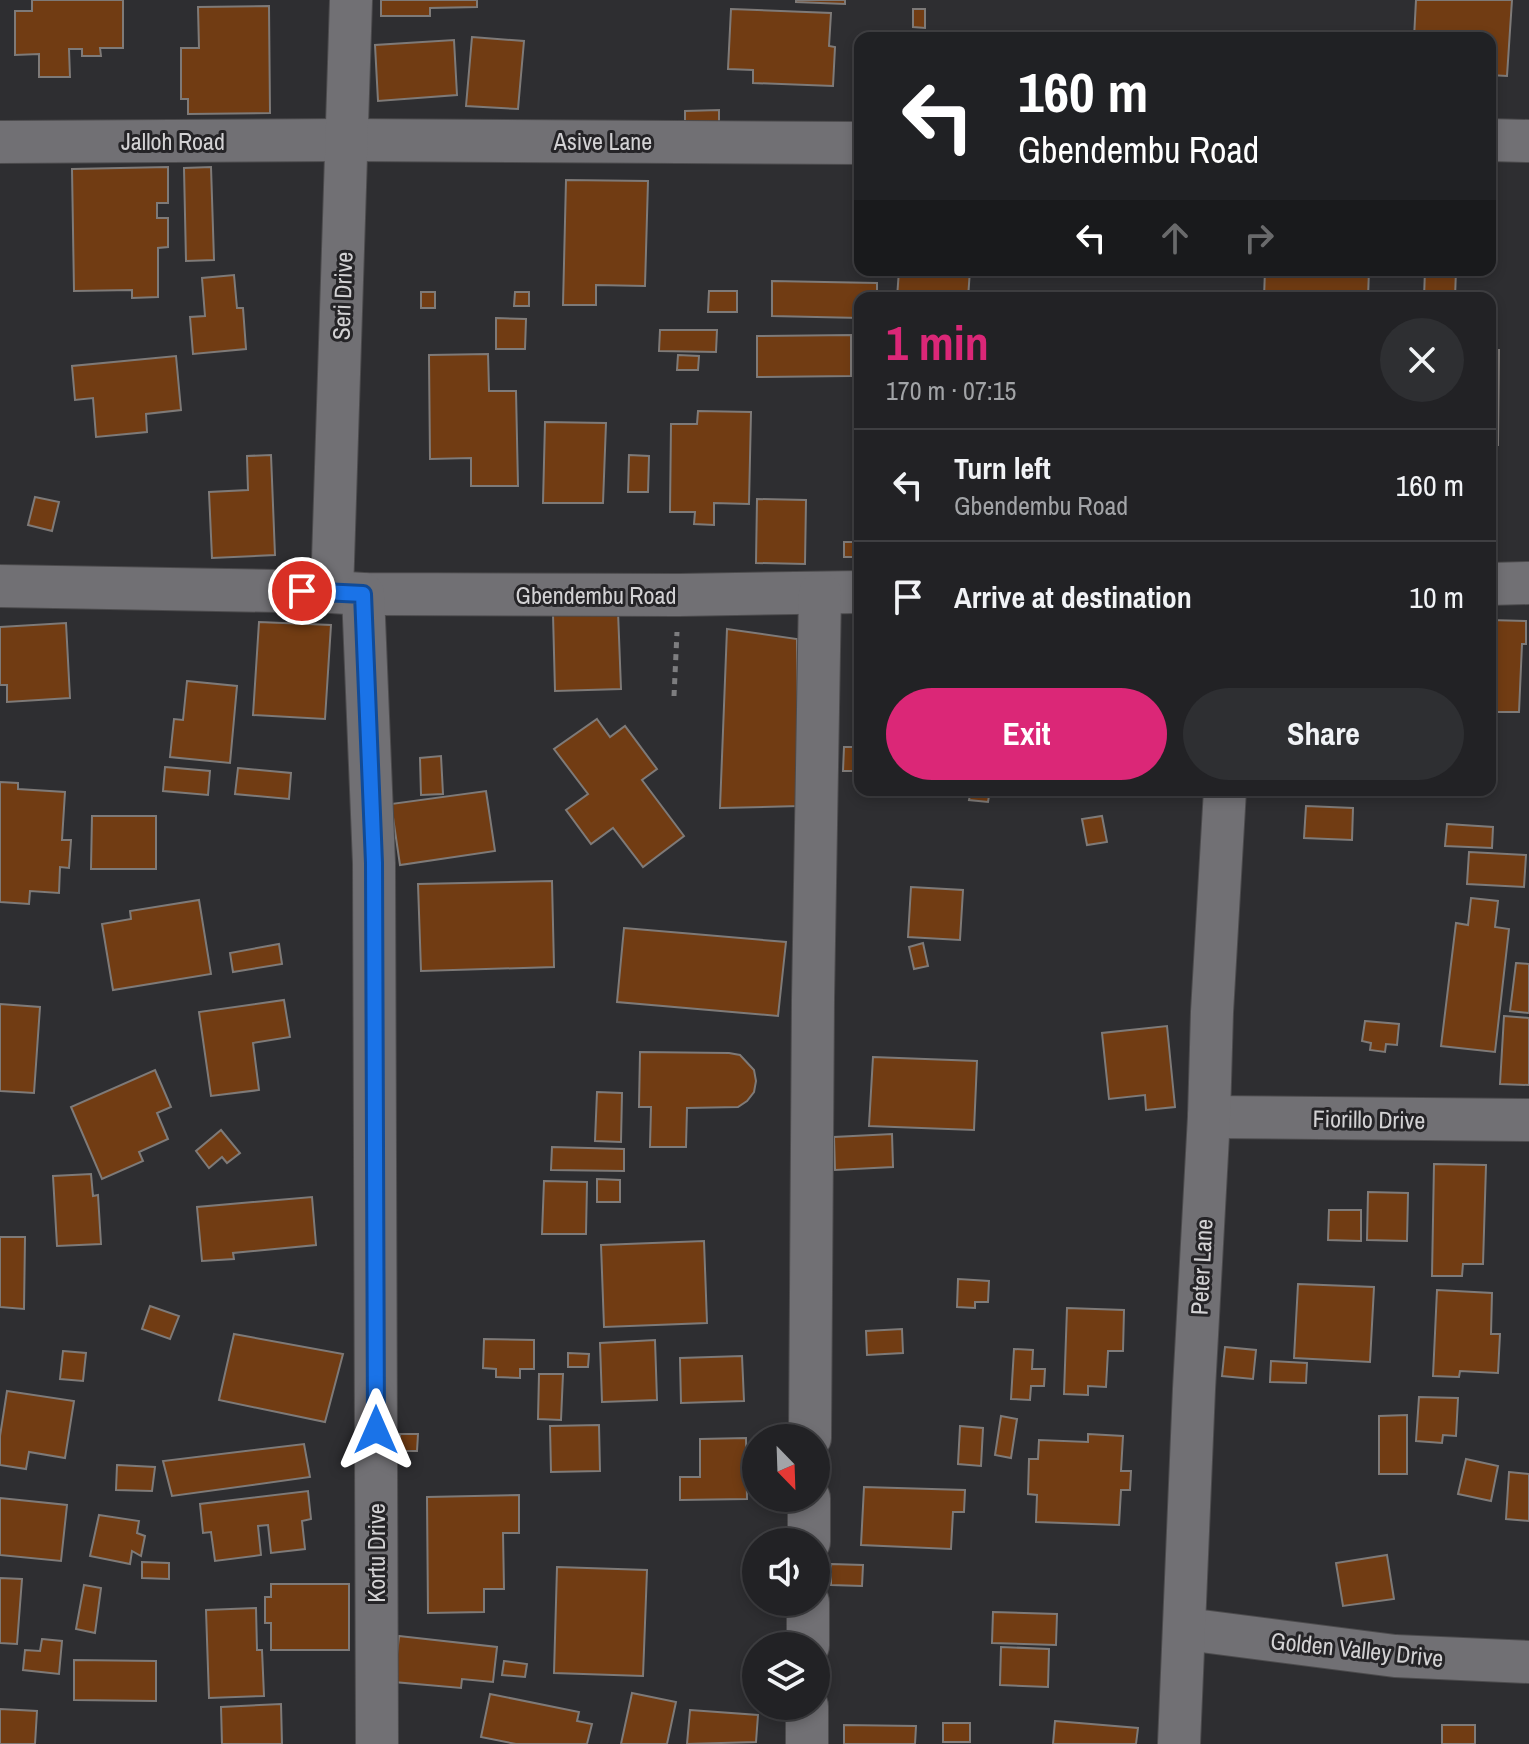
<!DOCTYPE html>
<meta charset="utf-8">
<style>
:root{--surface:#222225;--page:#2e2f32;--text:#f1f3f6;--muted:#a2a4a7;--line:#3f3f42;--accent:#db2777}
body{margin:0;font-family:"Archivo Narrow",sans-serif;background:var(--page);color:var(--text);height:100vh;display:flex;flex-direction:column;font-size:30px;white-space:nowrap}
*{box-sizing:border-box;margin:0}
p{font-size:26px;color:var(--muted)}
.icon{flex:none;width:44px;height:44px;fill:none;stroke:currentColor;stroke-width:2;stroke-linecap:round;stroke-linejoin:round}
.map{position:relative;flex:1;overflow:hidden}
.drawer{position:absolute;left:854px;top:292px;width:642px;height:504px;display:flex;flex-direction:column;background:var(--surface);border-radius:16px;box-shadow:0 4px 12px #0003,0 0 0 2px var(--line)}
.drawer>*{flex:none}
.guide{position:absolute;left:854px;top:32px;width:642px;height:244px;border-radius:16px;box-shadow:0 4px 12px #0003,0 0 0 2px var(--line);background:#202124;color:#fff;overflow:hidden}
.needle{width:52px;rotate:157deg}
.fabs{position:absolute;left:742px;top:1424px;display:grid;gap:16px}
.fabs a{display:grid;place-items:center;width:88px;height:88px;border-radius:50%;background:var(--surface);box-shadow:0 4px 12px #0003,0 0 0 2px var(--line);font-size:40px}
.pin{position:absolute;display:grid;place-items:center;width:68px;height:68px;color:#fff;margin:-34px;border:4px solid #fff;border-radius:50%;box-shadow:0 2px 8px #0007}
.me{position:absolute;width:88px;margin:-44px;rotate:0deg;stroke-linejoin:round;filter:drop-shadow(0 0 6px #0008)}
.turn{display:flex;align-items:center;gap:28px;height:168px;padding:0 32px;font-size:36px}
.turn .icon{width:104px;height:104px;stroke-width:2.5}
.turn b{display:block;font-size:56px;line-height:68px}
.lanes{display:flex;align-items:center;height:76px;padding:0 32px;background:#0003;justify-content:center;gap:40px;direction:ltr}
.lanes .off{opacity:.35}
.round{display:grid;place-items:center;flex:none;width:84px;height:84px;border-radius:42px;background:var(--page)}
.overview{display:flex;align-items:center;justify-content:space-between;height:136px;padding:0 32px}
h1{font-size:48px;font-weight:700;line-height:60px;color:var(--accent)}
.cta{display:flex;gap:16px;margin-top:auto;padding:16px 32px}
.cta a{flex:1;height:92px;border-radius:48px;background:var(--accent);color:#fff;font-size:32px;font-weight:700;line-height:92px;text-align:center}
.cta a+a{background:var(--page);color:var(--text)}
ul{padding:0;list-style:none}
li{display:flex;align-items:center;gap:24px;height:112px;padding:0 32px;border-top:2px solid var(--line)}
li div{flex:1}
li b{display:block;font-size:30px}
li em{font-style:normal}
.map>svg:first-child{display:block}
</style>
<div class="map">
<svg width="1529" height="1744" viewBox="0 0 1529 1744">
<rect width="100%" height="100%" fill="#2e2e31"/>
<g fill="#713c13" stroke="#7e7a78" stroke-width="2">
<path d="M32,0H123V48H100L101,56H82V49H69L70,77H39V54L15,55V11H32Z"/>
<path d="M381,0H477V7L430,8V16H381Z"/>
<path d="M796,0H845V4L796,2Z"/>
<path d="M1416,0H1512L1507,76L1490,75V38H1414Z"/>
<path d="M269,6L270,113L188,114V99H181V48H199L198,7Z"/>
<path d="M731,9L831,13L829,46L835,47L833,86L753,83V70L728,69Z"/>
<path d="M913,9H925V28L913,27Z"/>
<path d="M472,37L524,41L518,109L466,106Z"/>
<path d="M454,40L457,95L378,101L375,45Z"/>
<path d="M719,110V128L685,129V111Z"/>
<path d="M168,167V203H157V218H168V247L158,248V297L132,298V290L74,291L72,169Z"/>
<path d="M211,167L214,260L186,261L184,168Z"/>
<path d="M566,180L648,181L645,286L596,285V305H563Z"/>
<path d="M899,270H970L968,298H897Z"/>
<path d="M1265,270H1369L1368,298H1264Z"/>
<path d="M1425,270H1456L1455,298H1424Z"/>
<path d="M234,275L237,308H243L246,349L193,354L190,317L205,316L202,278Z"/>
<path d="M772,281L877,283V298H860V318L772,316Z"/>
<path d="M709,291H737V312H708Z"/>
<rect x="421" y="292" width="14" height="16"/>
<path d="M515,292H529V306H514Z"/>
<path d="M496,318L526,319L525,349H496Z"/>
<path d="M660,330H717L716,352L659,351Z"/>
<path d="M851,335V376L757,377V336Z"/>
<path d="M1490,350H1499L1498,445H1490Z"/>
<path d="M488,354L489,391H516L518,486H471V458L430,459L429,355Z"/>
<path d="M678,355L699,356L698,370H677Z"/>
<path d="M176,356L181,410L146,414L147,432L96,437L93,398L75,400L72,366Z"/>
<path d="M698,411L751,412L749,504L714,503V525L694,524L695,512H670L671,424H697Z"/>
<path d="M545,422L606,423L603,503H543Z"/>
<path d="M271,455L275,555L212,558L209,492L248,490L247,456Z"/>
<path d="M629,455L649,456L648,492H628Z"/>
<path d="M35,497L59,502L52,531L28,525Z"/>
<path d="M757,499L806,500L805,564L756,563Z"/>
<rect x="844" y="542" width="16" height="15"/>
<path d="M618,611L621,689L555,691L553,614Z"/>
<path d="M1490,620L1526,621V644H1522L1519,712H1490Z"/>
<path d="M259,622L331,625L325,719L253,715Z"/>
<path d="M66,623L70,698L7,702V685H0V627Z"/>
<path d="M857,627H860V717H855Z"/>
<path d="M727,629L797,639L799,806L720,808Z"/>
<path d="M187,681L237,686L230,763L170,757L174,719L183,720Z"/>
<path d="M597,719L610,737L625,726L657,769L642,780L684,836L643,867L613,828L591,844L566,810L588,794L554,749Z"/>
<path d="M844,747H860V771H843Z"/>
<path d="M441,756L443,794L421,795L420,758Z"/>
<path d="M165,767L210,771L208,795L163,791Z"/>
<path d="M238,768L291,773L289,799L235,794Z"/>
<path d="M0,782L18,783V789L65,792L62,840H71L69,868L60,867L59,893L30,891L29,904L0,902Z"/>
<path d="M971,790H990L988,802L969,800Z"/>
<path d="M486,791L495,851L400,865L391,804Z"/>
<path d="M1306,806L1353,808L1352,840L1304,838Z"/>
<path d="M92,816H156V869H91Z"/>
<path d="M1102,816L1107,842L1087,845L1082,819Z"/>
<path d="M1447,824L1493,827L1492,848L1445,846Z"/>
<path d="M1469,852L1526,855L1524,887L1467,884Z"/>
<path d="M552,881L554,967L421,971L418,884Z"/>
<path d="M911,887L963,890L960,940L908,937Z"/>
<path d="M1471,898L1498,901L1495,927L1509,929L1495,1052L1441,1046L1456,923L1468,925Z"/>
<path d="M199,900L211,974L113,990L102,924L131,919L130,911Z"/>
<path d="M624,928L786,942L778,1016L617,1002Z"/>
<path d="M923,943L928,966L914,969L909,947Z"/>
<path d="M279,944L282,964L233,972L230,953Z"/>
<path d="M1516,963L1529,964V1013L1510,1011Z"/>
<path d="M284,1000L290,1037L253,1043L259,1090L211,1096L199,1012Z"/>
<path d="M0,1004L40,1007L34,1093L0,1091Z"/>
<path d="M1504,1016L1529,1018V1085L1500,1084Z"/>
<path d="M1365,1021L1399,1024L1397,1045L1386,1044L1385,1052L1370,1050L1371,1043L1362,1041Z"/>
<path d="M1167,1026L1175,1107L1146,1110L1145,1095L1109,1099L1102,1033Z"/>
<path d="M640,1052L729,1053L740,1055L754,1070L756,1081L754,1092L747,1101L738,1107L687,1108L686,1147H650L651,1107H639Z"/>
<path d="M873,1057L977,1061L974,1130L869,1126Z"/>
<path d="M155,1070L171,1107L157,1113L168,1139L139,1152L143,1161L102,1179L71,1107Z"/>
<path d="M597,1092L622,1093L621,1142L595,1141Z"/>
<path d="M221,1130L240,1153L227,1163L222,1157L209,1168L196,1151Z"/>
<path d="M892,1134L893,1167L835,1170L834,1137Z"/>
<path d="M552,1147L624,1149V1171L551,1170Z"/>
<path d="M1434,1164L1486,1165L1483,1264H1463L1462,1276H1432Z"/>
<path d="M91,1174L93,1196L98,1195L101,1244L57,1246L53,1176Z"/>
<path d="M597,1179L620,1180V1202H597Z"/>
<path d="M544,1181L587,1182L586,1234H542Z"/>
<path d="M1368,1192L1408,1193L1407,1241L1367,1240Z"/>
<path d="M312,1197L316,1245L233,1253L234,1259L202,1261L197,1207Z"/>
<path d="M1329,1210H1361V1241L1328,1240Z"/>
<path d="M0,1237H25L24,1309L0,1307Z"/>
<path d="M704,1241L707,1323L604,1327L601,1245Z"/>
<path d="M958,1279L989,1281L988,1302H975V1308L957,1307Z"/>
<path d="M1298,1284L1374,1287L1370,1362L1294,1358Z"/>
<path d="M1437,1290L1492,1293L1491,1334H1500L1498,1373L1460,1371L1459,1377L1433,1376Z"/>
<path d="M150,1306L179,1316L170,1339L142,1329Z"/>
<path d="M1067,1308L1124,1310L1123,1351H1108L1106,1387L1088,1386V1395L1064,1394Z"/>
<path d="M902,1329L903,1353L867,1355L866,1331Z"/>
<path d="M234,1334L343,1354L325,1422L219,1400Z"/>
<path d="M484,1339L534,1340V1369H520V1378L496,1377V1369L483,1368Z"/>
<path d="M655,1340L657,1400L602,1402L600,1343Z"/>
<path d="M1225,1347L1256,1350L1253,1379L1222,1376Z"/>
<path d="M1014,1349L1033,1350L1032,1369H1045L1044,1386H1031L1030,1400L1011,1399Z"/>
<path d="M63,1351L86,1353L83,1381L60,1379Z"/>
<path d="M568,1353L589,1354L588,1367H568Z"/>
<path d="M742,1356L744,1401L681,1403L680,1358Z"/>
<path d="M1271,1361L1307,1363L1306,1383L1270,1382Z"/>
<path d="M539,1374H563L561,1420L538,1419Z"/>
<path d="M7,1391L74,1401L65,1458L29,1452L26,1469L0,1465V1436Z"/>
<path d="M1419,1397L1458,1398L1456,1436L1443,1435L1442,1443L1416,1441Z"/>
<path d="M1407,1415V1474H1379V1416Z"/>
<path d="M1001,1416L1017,1419L1011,1458L995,1455Z"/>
<path d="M599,1425L600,1471L551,1472L550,1426Z"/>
<path d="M960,1426L983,1428L981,1466L958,1464Z"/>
<path d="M400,1434H418L417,1451H400Z"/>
<path d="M1088,1434L1123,1436L1121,1471H1131L1130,1490H1121L1119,1525L1036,1522L1037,1495L1028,1494L1029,1459H1038L1039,1440L1088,1442Z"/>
<path d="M746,1438L747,1499L680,1500V1477H700V1439Z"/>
<path d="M304,1444L310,1477L172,1496L163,1461Z"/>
<path d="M1466,1459L1498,1466L1491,1501L1458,1494Z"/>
<path d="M117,1465L155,1467L152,1491L116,1490Z"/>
<path d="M1509,1472L1529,1474V1521L1506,1519Z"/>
<path d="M864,1487L965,1490L964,1512H953L951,1549L861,1545Z"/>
<path d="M308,1491L311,1519L302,1521L305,1549L271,1553L268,1525L258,1526L261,1555L215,1561L211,1532L203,1533L200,1504Z"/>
<path d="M519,1495V1533H503L504,1589H484V1612L428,1613L427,1497Z"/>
<path d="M0,1498L67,1505L61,1561L0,1555Z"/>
<path d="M99,1515L139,1521L137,1533L145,1536L141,1556L132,1551L130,1564L90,1556Z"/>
<path d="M1387,1555L1394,1599L1343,1606L1336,1563Z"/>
<path d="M142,1562L169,1563V1579L142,1578Z"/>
<path d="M831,1564L863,1565L862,1586L831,1585Z"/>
<path d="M557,1567L647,1570L643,1676L554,1673Z"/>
<path d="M0,1578L22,1579L17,1644L0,1643Z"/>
<path d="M271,1584H349V1650H271V1623H265V1597H271Z"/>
<path d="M84,1585L101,1588L95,1633L76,1629Z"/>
<path d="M256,1608L257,1650H262L264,1696L209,1698L206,1610Z"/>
<path d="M993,1612L1057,1614L1056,1645L992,1643Z"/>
<path d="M399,1636L497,1647L493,1682L462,1679L461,1688L394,1682Z"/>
<path d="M42,1639L62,1641L59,1674L23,1670L25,1650L40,1651Z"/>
<path d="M1001,1647L1049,1649L1048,1687L1000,1685Z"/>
<path d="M74,1660L156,1661V1701L74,1700Z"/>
<path d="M504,1661L527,1664L525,1677L502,1675Z"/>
<path d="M632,1693L676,1702L667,1744H621Z"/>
<path d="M490,1694L579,1712L577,1721L592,1724L587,1744H516L481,1737Z"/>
<path d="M281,1704L282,1744H222L221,1707Z"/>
<path d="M0,1709L37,1711L35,1744H0Z"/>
<path d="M690,1710L758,1715L756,1742L687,1744Z"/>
<path d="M1055,1721L1138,1728L1136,1744H1053Z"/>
<rect x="943" y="1723" width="27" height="19"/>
<path d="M844,1725L916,1726L915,1744H844Z"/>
<rect x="1442" y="1725" width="33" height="19"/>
</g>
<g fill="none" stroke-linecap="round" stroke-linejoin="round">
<defs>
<g id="street">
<path d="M1490,140L1529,141"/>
<path d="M0,142L347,140L860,143"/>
<path d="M1490,584L1529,583"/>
<path d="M0,586L332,592L363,594L679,595L860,592"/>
<path d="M332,592L351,0"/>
<path d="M363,594L374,863L377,1744"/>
<path d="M1209,1117L1529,1120"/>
<path d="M810,1438L813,1000L820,593"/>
<path d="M809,1542V1498"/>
<path d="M1186,1629L1395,1656L1529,1662"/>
<path d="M808,1646V1602"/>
<path d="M807,1744V1706"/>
<path d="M1179,1744L1194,1389L1209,1117L1212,1012L1225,790"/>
</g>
</defs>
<use href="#street" stroke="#4c4b4d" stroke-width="44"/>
<path stroke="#7d7d7f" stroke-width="5" stroke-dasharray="6 6" stroke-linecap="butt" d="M674,696L677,632"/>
<use href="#street" stroke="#717074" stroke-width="42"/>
</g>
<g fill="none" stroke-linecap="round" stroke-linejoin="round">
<defs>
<path id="route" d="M302,591L363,594L374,863L376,1430"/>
</defs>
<use href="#route" stroke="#114b97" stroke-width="20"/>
<use href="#route" stroke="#1a73e8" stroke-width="14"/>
</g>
<g text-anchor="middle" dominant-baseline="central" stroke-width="6" stroke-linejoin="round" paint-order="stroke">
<g font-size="24" fill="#d3d2d4" stroke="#252427">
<text x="173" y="141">Jalloh Road</text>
<text x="603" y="141">Asive Lane</text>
<text transform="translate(342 296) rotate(-88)">Seri Drive</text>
<text x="596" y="595">Gbendembu Road</text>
<text transform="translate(1369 1119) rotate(1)">Fiorillo Drive</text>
<text transform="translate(1201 1267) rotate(-87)">Peter Lane</text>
<text transform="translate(376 1553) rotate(-90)">Kortu Drive</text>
<text transform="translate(1357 1649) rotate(6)">Golden Valley Drive</text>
</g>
</g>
</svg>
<div class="fabs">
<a><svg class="needle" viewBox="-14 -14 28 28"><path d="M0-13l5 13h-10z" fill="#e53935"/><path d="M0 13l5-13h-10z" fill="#a2a4a7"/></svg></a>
<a><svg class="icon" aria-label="sound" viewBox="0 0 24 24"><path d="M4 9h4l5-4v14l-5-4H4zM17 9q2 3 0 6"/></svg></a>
<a><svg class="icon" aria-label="layers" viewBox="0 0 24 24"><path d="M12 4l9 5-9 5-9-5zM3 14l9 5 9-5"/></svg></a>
</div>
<div class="pin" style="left:302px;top:591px;background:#d93025"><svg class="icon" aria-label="arrive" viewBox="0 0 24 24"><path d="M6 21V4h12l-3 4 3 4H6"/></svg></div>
<svg class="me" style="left:376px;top:1430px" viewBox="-20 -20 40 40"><path d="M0-17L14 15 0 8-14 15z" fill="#1a73e8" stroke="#fff" stroke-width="4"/></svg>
<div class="guide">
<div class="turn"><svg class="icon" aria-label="left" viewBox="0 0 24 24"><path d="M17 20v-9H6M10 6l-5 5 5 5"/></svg><div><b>160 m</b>Gbendembu Road</div></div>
<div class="lanes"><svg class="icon" aria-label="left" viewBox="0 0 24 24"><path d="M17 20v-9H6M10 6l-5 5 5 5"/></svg><svg class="icon off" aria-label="ahead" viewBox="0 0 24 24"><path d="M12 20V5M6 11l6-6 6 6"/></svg><svg class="icon off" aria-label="right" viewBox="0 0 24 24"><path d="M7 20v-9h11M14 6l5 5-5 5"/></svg></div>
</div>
<section class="drawer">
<div class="overview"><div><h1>1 min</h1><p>170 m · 07:15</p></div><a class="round"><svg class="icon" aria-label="close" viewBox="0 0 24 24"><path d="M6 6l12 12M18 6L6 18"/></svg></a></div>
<ul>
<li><svg class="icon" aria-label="left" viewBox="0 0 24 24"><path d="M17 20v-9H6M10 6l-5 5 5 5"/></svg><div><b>Turn left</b><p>Gbendembu Road</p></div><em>160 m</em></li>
<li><svg class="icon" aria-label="arrive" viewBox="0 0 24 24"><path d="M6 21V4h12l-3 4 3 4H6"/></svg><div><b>Arrive at destination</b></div><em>10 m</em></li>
</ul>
<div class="cta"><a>Exit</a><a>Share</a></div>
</section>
</div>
